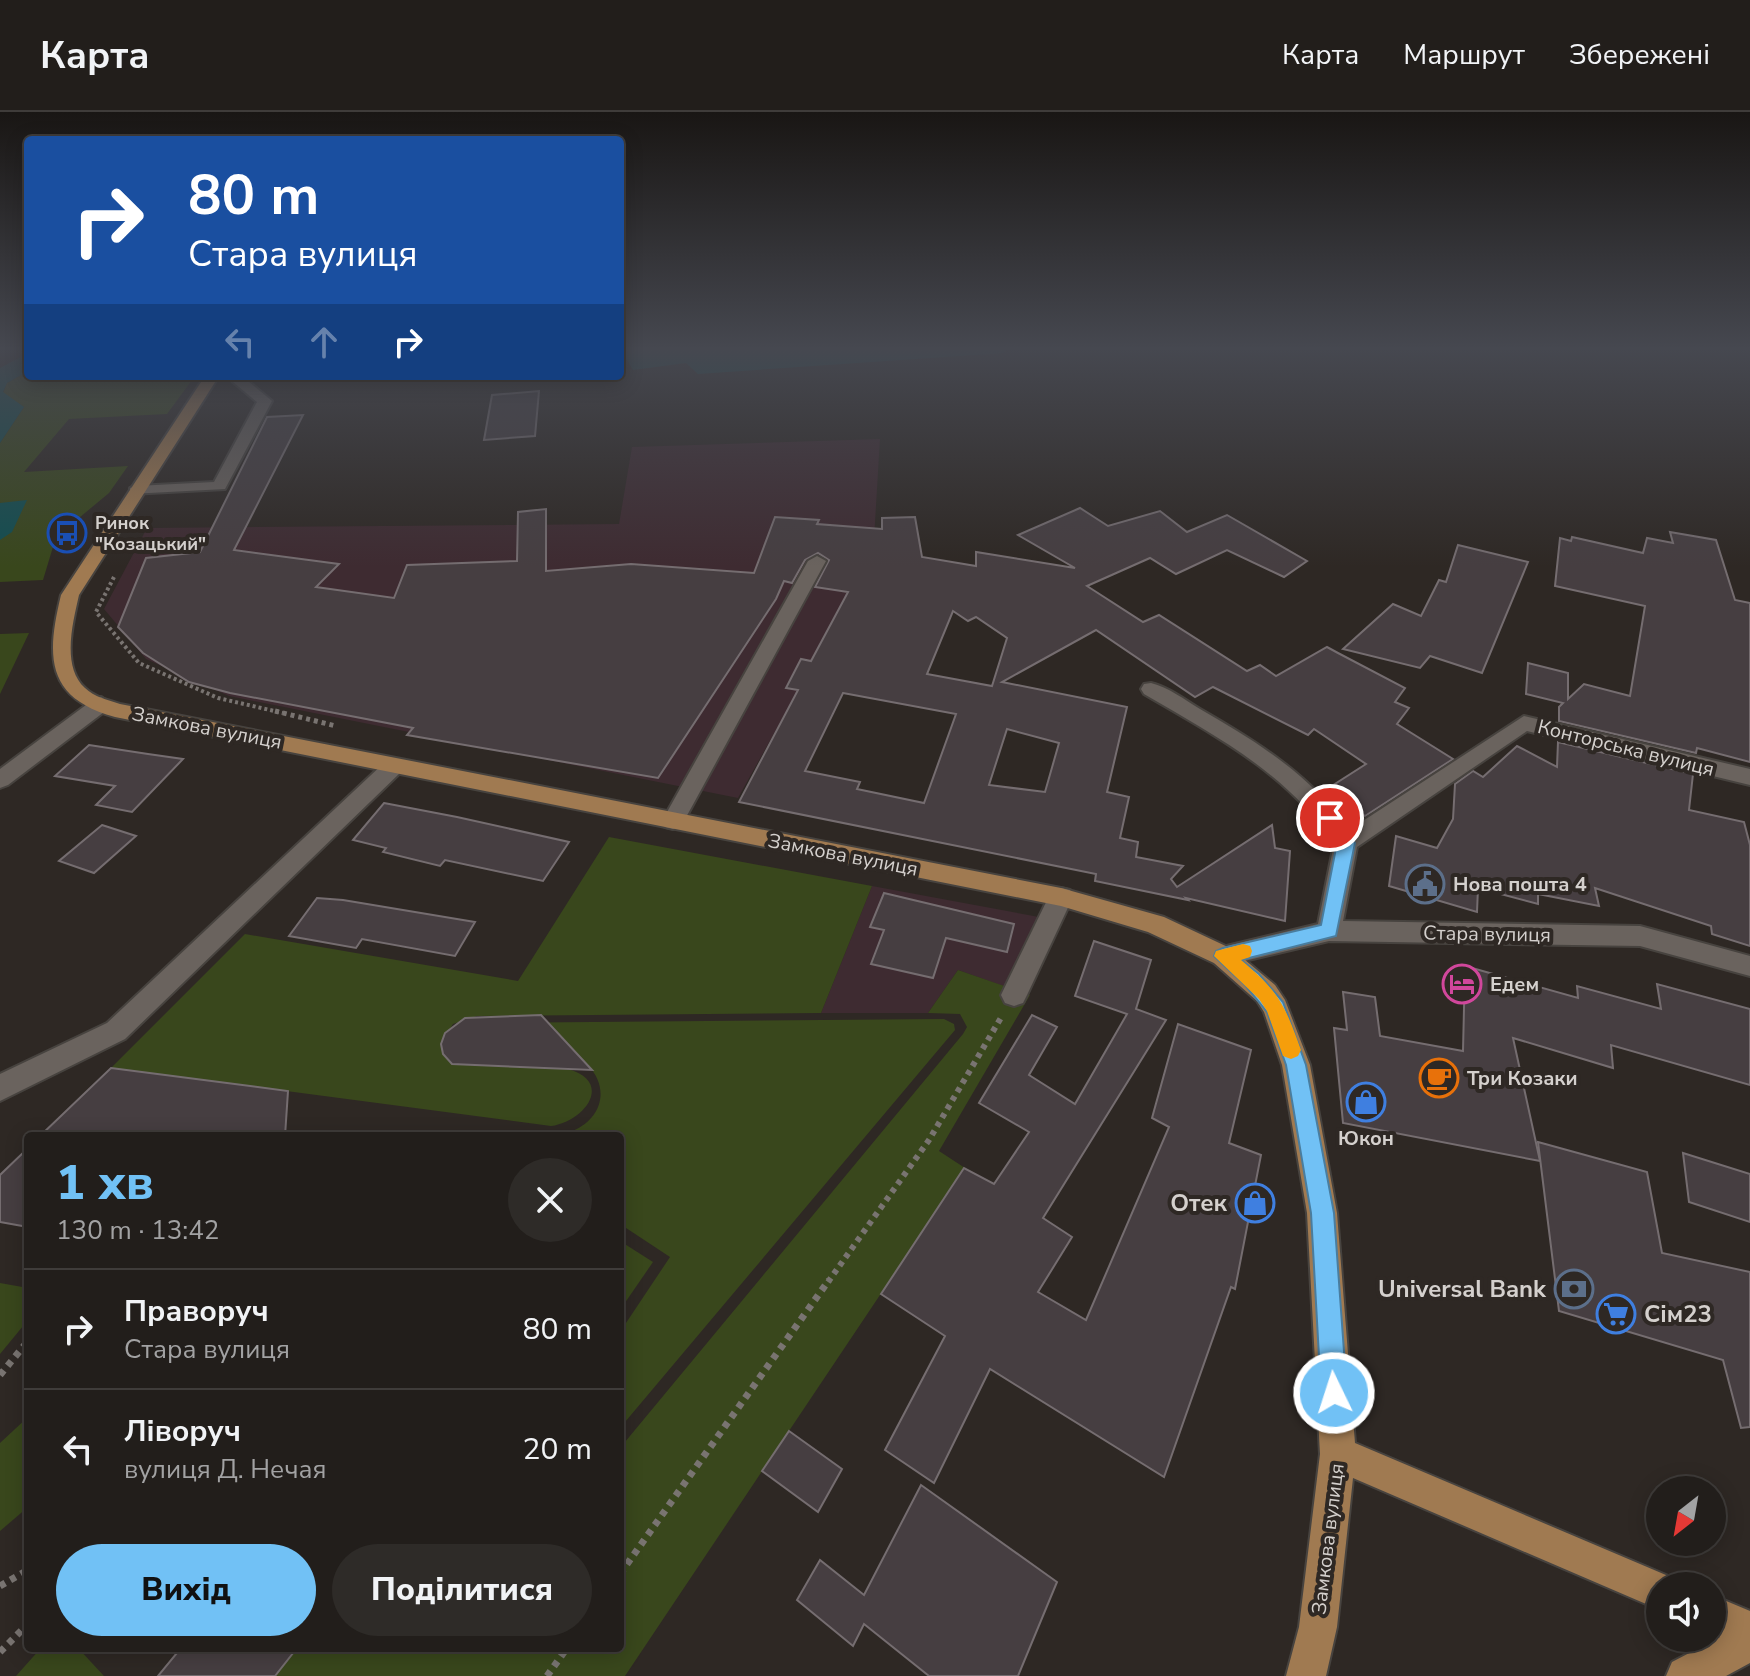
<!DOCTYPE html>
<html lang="uk">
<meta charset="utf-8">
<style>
:root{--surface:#221e1b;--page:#2e2b28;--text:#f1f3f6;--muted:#a2a2a3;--line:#3f3c3a;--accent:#71c1f5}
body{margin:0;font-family:"Nunito Sans",sans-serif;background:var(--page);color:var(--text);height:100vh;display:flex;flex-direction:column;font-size:30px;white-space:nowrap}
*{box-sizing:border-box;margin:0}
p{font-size:26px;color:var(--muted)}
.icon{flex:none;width:44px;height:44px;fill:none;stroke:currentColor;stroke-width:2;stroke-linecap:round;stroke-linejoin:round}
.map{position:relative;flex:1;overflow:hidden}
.side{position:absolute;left:24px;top:1020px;width:600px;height:520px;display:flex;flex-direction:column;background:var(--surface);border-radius:8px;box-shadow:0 4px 20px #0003,0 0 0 2px var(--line)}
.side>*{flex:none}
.top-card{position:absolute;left:24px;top:24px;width:600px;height:244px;border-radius:8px;box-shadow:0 4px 20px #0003,0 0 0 2px var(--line);background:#1a4fa0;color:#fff;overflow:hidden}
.needle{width:52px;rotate:211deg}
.buttons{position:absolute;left:1646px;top:1364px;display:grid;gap:16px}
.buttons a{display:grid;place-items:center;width:80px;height:80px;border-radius:50%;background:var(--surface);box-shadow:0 4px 20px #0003,0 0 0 2px var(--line);font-size:40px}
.pin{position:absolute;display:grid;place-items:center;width:68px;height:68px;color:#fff;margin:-34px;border:4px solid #fff;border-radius:50%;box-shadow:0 2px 8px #0007}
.me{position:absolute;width:88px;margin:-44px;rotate:356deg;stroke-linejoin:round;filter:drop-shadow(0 0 6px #0008)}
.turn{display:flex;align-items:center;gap:28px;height:168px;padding:0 32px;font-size:36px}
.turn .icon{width:104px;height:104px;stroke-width:2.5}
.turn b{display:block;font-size:56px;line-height:68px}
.lanes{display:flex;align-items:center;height:76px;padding:0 32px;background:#0003;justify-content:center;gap:40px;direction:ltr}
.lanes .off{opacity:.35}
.round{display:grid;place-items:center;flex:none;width:84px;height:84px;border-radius:42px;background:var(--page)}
.headline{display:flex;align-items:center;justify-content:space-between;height:136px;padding:0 32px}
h1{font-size:48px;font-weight:800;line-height:60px;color:var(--accent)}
.cta{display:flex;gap:16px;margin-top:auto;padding:16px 32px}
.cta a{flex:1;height:92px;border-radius:48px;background:var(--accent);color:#111;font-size:32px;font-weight:800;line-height:92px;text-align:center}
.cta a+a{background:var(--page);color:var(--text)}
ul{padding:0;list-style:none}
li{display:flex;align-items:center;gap:24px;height:120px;padding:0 32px;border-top:2px solid var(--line)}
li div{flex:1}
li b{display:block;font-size:30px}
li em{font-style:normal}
header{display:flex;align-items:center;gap:48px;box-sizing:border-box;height:112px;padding:0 40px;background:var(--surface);border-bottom:2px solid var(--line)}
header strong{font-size:38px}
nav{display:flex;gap:44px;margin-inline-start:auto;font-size:28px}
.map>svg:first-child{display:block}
</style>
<header>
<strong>Карта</strong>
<nav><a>Карта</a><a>Маршрут</a><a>Збережені</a></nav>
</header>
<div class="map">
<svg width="1750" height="1564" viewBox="0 0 1750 1564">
<rect width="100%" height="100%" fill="#2e2824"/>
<g fill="#3e2b31">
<path d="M880,327L873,444L738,686L229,584L146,547L104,497L147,416L619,412L632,335Z"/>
<path d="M872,774L1039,805L1006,875L958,858L928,901H821Z"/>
</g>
<g fill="#39471c">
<path d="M28,259V264H195L167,302L69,307L24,360L128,354L109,381L56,425L43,468L0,470V331L24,295L3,281L7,271Z"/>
<path d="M29,521L0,582V522Z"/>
<path d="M609,725L872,774L821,901L477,904L453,912L441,932L443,942L450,949L568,957C614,970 585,1009 551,1014L111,956L245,822L518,869Z"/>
<path d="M958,858L1030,883L939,1039L965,1056L625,1564H275L297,1536H620V1336L963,922L967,915L960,902L928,901Z"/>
<path d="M944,907L954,912L955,918L620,1316V1220L670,1145L620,1112V1024H549C556,1022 566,1023 573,1019C602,1006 610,977 588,953L476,911Z"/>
<path d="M620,1129L653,1150L620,1198Z"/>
<path d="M0,1171L28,1176V1208L0,1242Z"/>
<path d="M28,1305V1395L0,1419V1331Z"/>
<path d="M41,1536H78L104,1564H16Z"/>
</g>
<g fill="#124e50">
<path d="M620,236H1006L1004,241L698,262L686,251L633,258Z"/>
<path d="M28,241V259L7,271L3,280L24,295L0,331V256Z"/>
<path d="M27,388L12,420L0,428V391Z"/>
</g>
<g fill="#463e41" stroke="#756d70" stroke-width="2" fill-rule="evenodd">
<path d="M539,279L535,324L484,328L492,283Z"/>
<path d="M303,303L234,438L339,452L316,475L394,486L407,453L517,449L518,400L546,397V459L631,452L754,461L775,405L819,408L817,412L882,417V406L915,405L922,445L976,454V440L1075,456L1018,423L1080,396L1108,414L1160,399L1187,420L1227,403L1307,449L1284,465L1227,438L1176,462L1150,446L1087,474L1143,510L1159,503L1247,559L1260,553L1276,564L1327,535L1338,541L1405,576L1395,590L1409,596L1397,612L1453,647L1365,704L1327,677L1366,652L1314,617L1308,623L1213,575L1195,585L1096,518L1002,570L1127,595L1107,680L1129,685L1120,726L1138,730L1136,745L1183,754L1171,767L1177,775L1272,713L1275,736L1290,739L1285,809L1186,786L1188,788L1095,769L1096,762L739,690L798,578L786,576L801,547L811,549L848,480L815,475L829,448L818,441L805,448L792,471L784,469L776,487L658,666L407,623L413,616L230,581L189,570L143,541L118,515L146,446L200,440L267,305ZM953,499L968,509L976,505L1007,526L992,574L927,562ZM843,581L956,602L924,691L857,677L860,670L805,659ZM1007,617L1059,631L1045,680L989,673Z"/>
<path d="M1670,420L1716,428L1735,488L1750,491V650L1697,636L1696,641L1559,609V595L1563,591L1526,582L1528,551L1568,561V587L1584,572L1630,584L1645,494L1555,474L1560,426L1571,429L1572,425L1643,441L1647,426L1673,431Z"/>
<path d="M1458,433L1528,450L1482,561L1430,544L1420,556L1343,537L1393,492L1421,504L1439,468L1446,470Z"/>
<path d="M1558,630L1693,662L1689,698L1744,710L1750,733V834L1712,822L1711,814L1595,776L1599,794L1538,782V792L1478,776L1477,800L1389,774L1396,724L1437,736L1453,707L1455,672L1473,659L1483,665L1517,634L1557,655Z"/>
<path d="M89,633L148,642L183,647L132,700L96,693L115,674L55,664Z"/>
<path d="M384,691L457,705L569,730L543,769L445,748L440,754L383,740L386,736L353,728Z"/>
<path d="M102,713L136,724L94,761L59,749Z"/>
<path d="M884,781L1014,812L1007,840L946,826L933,866L871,852L884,818L870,815Z"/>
<path d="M317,786L343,788L475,810L455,844L362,827L356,836L289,824Z"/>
<path d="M1094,829L1151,848L1136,897L1166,908L1043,1106L1072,1125L1038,1180L1086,1208L1169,1015L1152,1006L1178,912L1251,938L1229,1031L1261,1043L1235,1177L1231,1175L1164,1365L990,1257L934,1371L885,1338L945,1224L881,1182L964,1056L994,1072L1029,1020L979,991L1032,903L1057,915L1029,963L1075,992L1127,902L1075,884Z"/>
<path d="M1465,854L1578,886L1577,874L1661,897L1657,872L1750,897V973L1611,933L1613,956L1513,926L1540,1049L1343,1011L1334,916L1347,918L1343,880L1375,885L1380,924L1463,939Z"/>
<path d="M541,903L592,958L452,952L443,942L441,932L445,921L465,906Z"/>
<path d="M111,956L288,979L285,1024H40Z"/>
<path d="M1538,1030L1647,1060L1662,1141L1750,1160V1315L1741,1316L1723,1248L1559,1199Z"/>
<path d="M28,1036V1115L0,1110V1063Z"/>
<path d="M1683,1041L1750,1062V1110L1689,1090Z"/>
<path d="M789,1319L842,1357L818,1400L762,1359Z"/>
<path d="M921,1373L1057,1470L1018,1564H929L864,1512L853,1534L797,1488L820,1448L864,1483Z"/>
<path d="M181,1536H297L275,1564H158Z"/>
</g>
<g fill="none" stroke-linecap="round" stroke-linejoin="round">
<defs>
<g id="minor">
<path d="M226,264H242L272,289L225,377L130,382V376L136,374L214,370L257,290Z"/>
<path d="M817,444L826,449L684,709L681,715L673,717L665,715L662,709L808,449Z"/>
<path d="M1151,571C1168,575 1185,588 1200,597C1256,629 1312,664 1349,718L1524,604L1750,657V673L1527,619L1357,735L1343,809L1640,814L1750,844V864L1640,834L1329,829L1223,854L1214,851L1210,844L1214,837L1318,812L1334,732C1289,662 1214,623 1144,582L1141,577L1144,572Z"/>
<path d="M101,585L111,592L108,597L8,673L0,676V657L94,587Z"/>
<path d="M394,647L402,649L405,654L402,659L125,927L0,989V962L107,911L386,649Z"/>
<path d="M1061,776L1070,778L1073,785L1027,883L1023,891L1014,894L1005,891L1001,883L1052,778Z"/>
</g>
<g id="major">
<path d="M205,264H219L79,483C73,510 61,554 85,576C94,585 108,588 120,592L1061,776L1164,805L1232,837L1275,873L1285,888L1310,953L1337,1101L1355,1331L1673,1466L1677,1474H1660V1498L1353,1366L1337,1515L1326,1564H1286L1299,1515L1320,1342L1307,1101L1282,953L1264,900L1257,889L1214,851L1148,820L1061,794L115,605C46,586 46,545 61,483Z"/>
<path d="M1712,1483L1750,1499V1551L1726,1564H1666L1672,1550L1720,1525L1712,1521Z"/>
</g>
</defs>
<use href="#minor" stroke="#47433f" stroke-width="4"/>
<use href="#major" stroke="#47433f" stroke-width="4"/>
<path stroke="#797471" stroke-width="4" stroke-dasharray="3 3" stroke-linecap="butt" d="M114,465L96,500L139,551L218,586L283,601"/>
<path stroke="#797471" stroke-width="5" stroke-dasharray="4 4" stroke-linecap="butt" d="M275,599L336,614"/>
<path stroke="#797471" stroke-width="6" stroke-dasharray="5 5" stroke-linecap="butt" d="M828,1170L929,1028L1002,904"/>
<g stroke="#797471" stroke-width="7" stroke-dasharray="6 6" stroke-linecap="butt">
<path d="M0,1263L28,1229"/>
<path d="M620,1462L829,1168"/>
<path d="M0,1474L28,1458"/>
<path d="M0,1540L28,1512"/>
<path d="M547,1564L567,1536"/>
</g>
<use href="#minor" fill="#6a635e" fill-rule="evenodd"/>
<use href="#major" fill="#a07a51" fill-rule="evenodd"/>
</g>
<linearGradient id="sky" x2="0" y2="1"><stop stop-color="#191614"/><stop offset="0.52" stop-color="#464850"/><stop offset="1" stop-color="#464850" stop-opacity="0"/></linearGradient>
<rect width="1750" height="455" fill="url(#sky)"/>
<path fill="#71c1f5" stroke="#497d9f" stroke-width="2" d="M1330,700L1336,702L1355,731L1336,824L1241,848L1259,862L1283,890L1306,953L1334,1101L1347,1281L1343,1291L1334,1294L1325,1291L1321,1281L1311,1101L1286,953L1267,900L1245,873L1214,844L1216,839L1223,836L1321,813L1337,731L1321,706Z"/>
<path fill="#f59e0b" d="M1243,832L1250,834L1252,839L1250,845L1241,848C1279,880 1284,891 1301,938L1298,944L1291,947L1283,944L1267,899L1259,887L1214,844L1216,839Z"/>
<defs>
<symbol id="bus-ring" viewBox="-11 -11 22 22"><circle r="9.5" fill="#2e2824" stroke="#1a4fb4" stroke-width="1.5"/><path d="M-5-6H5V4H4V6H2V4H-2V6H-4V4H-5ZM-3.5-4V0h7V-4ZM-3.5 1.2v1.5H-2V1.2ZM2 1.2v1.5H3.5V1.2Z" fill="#1a4fb4"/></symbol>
<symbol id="civic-ring" viewBox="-11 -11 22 22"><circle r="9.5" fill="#2e2824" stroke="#5c6f8a" stroke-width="1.5"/><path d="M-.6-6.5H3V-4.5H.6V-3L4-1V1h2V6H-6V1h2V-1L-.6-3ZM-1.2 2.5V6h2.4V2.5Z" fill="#5c6f8a"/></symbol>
<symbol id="hotel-ring" viewBox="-11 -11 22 22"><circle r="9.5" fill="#2e2824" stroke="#d1479c" stroke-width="1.5"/><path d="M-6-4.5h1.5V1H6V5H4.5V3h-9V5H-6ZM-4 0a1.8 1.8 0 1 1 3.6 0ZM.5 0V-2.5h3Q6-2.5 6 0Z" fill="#d1479c"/></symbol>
<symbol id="cafe-ring" viewBox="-11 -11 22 22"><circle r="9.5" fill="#2e2824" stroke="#e8710a" stroke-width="1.5"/><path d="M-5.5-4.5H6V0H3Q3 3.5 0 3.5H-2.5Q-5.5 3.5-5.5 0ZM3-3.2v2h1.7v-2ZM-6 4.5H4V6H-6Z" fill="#e8710a"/></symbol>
<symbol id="shop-ring" viewBox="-11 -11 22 22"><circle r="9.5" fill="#2e2824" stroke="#3f7fe0" stroke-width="1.5"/><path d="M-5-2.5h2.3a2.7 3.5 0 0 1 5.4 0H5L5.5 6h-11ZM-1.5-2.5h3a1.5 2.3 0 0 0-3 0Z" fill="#3f7fe0"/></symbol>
<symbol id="bank-ring" viewBox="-11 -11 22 22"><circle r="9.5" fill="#2e2824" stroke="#5c6f8a" stroke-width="1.5"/><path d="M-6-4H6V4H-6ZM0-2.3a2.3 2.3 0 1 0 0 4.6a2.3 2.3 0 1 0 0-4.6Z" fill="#5c6f8a"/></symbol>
<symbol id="supermarket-ring" viewBox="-11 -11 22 22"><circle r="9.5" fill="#2e2824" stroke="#3f7fe0" stroke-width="1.5"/><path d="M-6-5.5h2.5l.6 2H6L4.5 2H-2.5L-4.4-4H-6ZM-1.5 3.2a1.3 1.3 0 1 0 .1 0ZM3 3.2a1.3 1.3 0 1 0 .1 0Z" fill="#3f7fe0"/></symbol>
</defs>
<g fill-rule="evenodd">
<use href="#bus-ring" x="45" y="399" width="44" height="44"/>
<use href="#civic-ring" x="1403" y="750" width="44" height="44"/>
<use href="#hotel-ring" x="1440" y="850" width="44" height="44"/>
<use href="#cafe-ring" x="1417" y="944" width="44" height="44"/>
<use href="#shop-ring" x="1344" y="968" width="44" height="44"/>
<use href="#shop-ring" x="1233" y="1069" width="44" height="44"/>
<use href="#bank-ring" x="1552" y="1155" width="44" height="44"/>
<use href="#supermarket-ring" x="1594" y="1180" width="44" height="44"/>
</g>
<g text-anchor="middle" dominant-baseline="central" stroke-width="8" stroke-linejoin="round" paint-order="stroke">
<g font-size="18" font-weight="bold" fill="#d4d0cd" stroke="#2e2824" text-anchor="start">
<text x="95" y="411">Ринок<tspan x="95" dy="21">"Козацький"</tspan></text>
</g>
<g font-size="20" fill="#d4d0cd" stroke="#2e2824">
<text transform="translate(207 616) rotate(11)">Замкова вулиця</text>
<text transform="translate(1626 636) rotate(14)">Конторська вулиця</text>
<text transform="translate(843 743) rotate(11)">Замкова вулиця</text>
<text transform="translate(1487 822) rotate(1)">Стара вулиця</text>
<text transform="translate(1328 1427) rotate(-83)">Замкова вулиця</text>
</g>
<g font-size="20" font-weight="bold" fill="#d4d0cd" stroke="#2e2824" text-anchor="start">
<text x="1453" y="772">Нова пошта 4</text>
<text x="1490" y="872">Едем</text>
<text x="1467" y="966">Три Козаки</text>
<text x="1366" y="1026" text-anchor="middle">Юкон</text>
</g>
<g font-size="24" font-weight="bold" fill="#d4d0cd" stroke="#2e2824" text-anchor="end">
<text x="1227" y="1091">Отек</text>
<text x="1546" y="1177">Universal Bank</text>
<text x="1644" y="1202" text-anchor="start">Сім23</text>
</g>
</g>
</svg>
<div class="buttons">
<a><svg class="needle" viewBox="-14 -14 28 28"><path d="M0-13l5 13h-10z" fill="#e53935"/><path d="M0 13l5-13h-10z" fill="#a2a2a3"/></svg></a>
<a><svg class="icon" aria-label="sound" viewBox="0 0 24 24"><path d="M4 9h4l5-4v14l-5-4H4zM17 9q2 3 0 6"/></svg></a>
</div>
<div class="pin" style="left:1330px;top:706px;background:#d93025"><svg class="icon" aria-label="arrive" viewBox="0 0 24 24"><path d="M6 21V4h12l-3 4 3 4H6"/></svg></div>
<svg class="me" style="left:1334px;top:1281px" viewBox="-20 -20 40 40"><circle r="17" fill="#71c1f5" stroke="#fff" stroke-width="3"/><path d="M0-11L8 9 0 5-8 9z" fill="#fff"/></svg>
<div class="top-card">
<div class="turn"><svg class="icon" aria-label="right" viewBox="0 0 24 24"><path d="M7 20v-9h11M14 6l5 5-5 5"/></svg><div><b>80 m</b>Стара вулиця</div></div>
<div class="lanes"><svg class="icon off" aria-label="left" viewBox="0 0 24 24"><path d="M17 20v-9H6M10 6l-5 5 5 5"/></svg><svg class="icon off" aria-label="ahead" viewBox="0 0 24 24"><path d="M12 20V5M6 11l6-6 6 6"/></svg><svg class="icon" aria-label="right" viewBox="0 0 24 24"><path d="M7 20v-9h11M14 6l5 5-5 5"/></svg></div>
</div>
<section class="side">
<div class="headline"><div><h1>1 хв</h1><p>130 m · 13:42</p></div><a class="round"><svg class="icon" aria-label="close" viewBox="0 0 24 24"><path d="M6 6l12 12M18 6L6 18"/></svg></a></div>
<ul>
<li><svg class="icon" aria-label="right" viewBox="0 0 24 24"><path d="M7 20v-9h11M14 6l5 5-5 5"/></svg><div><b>Праворуч</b><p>Стара вулиця</p></div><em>80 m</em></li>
<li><svg class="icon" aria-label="left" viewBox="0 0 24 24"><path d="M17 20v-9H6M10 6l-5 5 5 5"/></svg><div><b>Ліворуч</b><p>вулиця Д. Нечая</p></div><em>20 m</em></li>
</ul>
<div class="cta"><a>Вихід</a><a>Поділитися</a></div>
</section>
</div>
